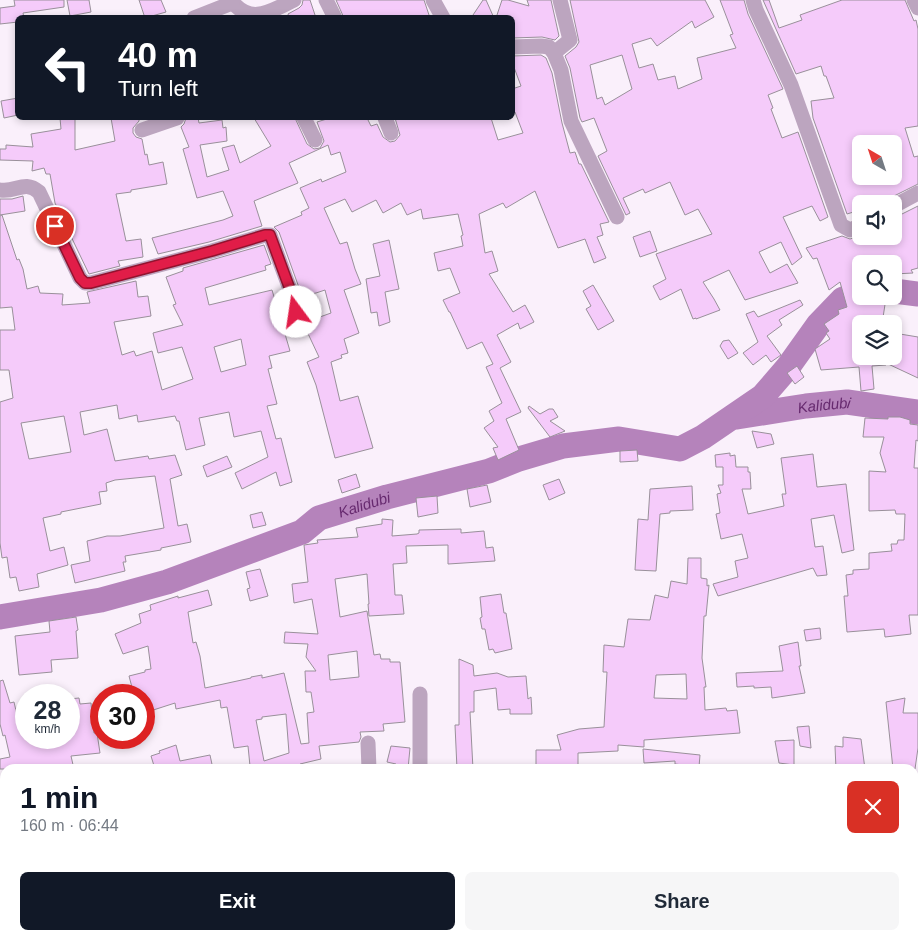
<!DOCTYPE html>
<meta charset="utf-8">
<style>
:root{--surface:#fff;--page:#f6f6f7;--text:#1f2937;--muted:#747a83;--accent:#111827}
body{margin:0;font-family:Helvetica,sans-serif;background:var(--page);color:var(--text);height:100vh;display:flex;flex-direction:column;font-size:19px;white-space:nowrap}
*{box-sizing:border-box;margin:0}
p{font-size:16px;color:var(--muted)}
.icon{flex:none;width:28px;height:28px;fill:none;stroke:currentColor;stroke-width:2;stroke-linecap:round;stroke-linejoin:round}
.map{position:relative;flex:1;overflow:hidden}
.details{position:absolute;left:0px;top:764px;width:919px;height:176px;display:flex;flex-direction:column;background:var(--surface);border-radius:15px 15px 0 0;box-shadow:0 2px 8px #0003}
.details>*{flex:none}
.top-card{position:absolute;left:15px;top:15px;width:500px;height:105px;border-radius:8px;box-shadow:0 2px 8px #0003;background:#111827;color:#fff;overflow:hidden}
.needle{width:32px;rotate:321deg}
.fabs{position:absolute;left:852px;top:135px;display:grid;gap:10px}
.fabs a{display:grid;place-items:center;width:50px;height:50px;border-radius:8px;background:var(--surface);box-shadow:0 2px 8px #0003;font-size:25px}
.speed{position:absolute;left:15px;top:684px;display:flex;gap:10px;font-size:25px;font-weight:700;text-align:center}
.speed>*{display:grid;place-content:center;width:65px;height:65px;border-radius:50%;background:var(--surface);box-shadow:0 2px 8px #0003;line-height:1}
.speed small{font-size:12px;font-weight:400}
.speed .limit{border:8px solid #d22;background:#fff;color:#111}
.pin{position:absolute;display:grid;place-items:center;width:42px;height:42px;color:#fff;margin:-21px;border:2px solid #fff;border-radius:50%;box-shadow:0 1px 5px #0007}
.me{position:absolute;width:55px;margin:-28px;rotate:346deg;stroke-linejoin:round;filter:drop-shadow(0 0 4px #0008)}
.turn{display:flex;align-items:center;gap:18px;height:105px;padding:0 20px;font-size:22px}
.turn .icon{width:65px;height:65px;stroke-width:2.5}
.turn b{display:block;font-size:35px;line-height:42px}
.round{display:grid;place-items:center;flex:none;width:52px;height:52px;border-radius:8px;background:var(--page)}
.overview{display:flex;align-items:center;justify-content:space-between;height:85px;padding:0 20px}
h1{font-size:30px;font-weight:700;line-height:38px;color:var(--accent)}
.cta{display:flex;gap:10px;margin-top:auto;padding:10px 20px}
.cta a{flex:1;height:58px;border-radius:8px;background:var(--accent);color:#fff;font-size:20px;font-weight:700;line-height:58px;text-align:center}
.cta a+a{background:var(--page);color:var(--text)}
.map>svg:first-child{display:block}
</style>
<div class="map">
<svg width="918" height="939" viewBox="0 0 918 939">
<rect width="100%" height="100%" fill="#faf0fb"/>
<g fill="none" stroke-linecap="round" stroke-linejoin="round">
<g stroke="#b583bb" stroke-width="25">
<path d="M894,291L918,294"/>
<path id="s1" d="M737,417L806,406L847,402L918,412"/>
<path id="s2" d="M0,617L101,600L167,582L302,532L319,518L387,497L489,471L519,459L563,446L619,439L680,449L703,437L763,396L788,367L818,325L843,299L861,293"/>
</g>
</g>
<g fill="#f5cbfa" stroke="#99909a" fill-rule="evenodd">
<path d="M14,0H64V7L23,13L24,18H18V22L0,24V8L15,6Z"/>
<path d="M67,0H89L91,12L70,16Z"/>
<path d="M139,0H161L166,12L145,18Z"/>
<path d="M303,0H310L316,18H289L288,14L299,8L302,5Z"/>
<path d="M336,0H424L430,18H344Z"/>
<path d="M483,0H486L494,18H471Z"/>
<path d="M502,0H508L529,6L527,0H551L559,36L555,40L542,37L512,38V18H496Z"/>
<path d="M570,0H705L714,17L695,28L692,21L657,46L651,38L632,44L639,68L653,64L658,80L675,76L678,89L702,79L697,58L736,48L730,35L733,34L720,0H744L748,14L783,89L768,95L773,108L771,109L782,138L798,132L828,217L820,221L812,206L783,217L802,257L792,265L781,242L759,252L770,273L787,264L798,283L745,300L729,270L703,282L714,299L720,310L696,319V318L693,319L681,289L660,300L653,286L666,279L656,254L712,234L698,209L685,215L670,182L645,193L643,189L623,198L630,213L626,215L598,156L607,151L594,118L582,122L580,118L570,68L565,56L576,47L579,42ZM622,55L632,89L605,105L602,97L597,99L590,65Z"/>
<path d="M763,0H769L779,28L802,20L800,15L842,0H905L914,21L916,20L918,29V126L905,128L914,157L918,156V184L890,198L885,204H858L860,210L847,214L813,118L811,101L834,98L826,76H824L821,66L796,74ZM880,137L883,144H894V176H861V143Z"/>
<path d="M512,56L541,55L546,58L552,73L562,123L570,153L575,152L579,164H581L609,222L600,224L603,235L597,237L606,258L594,263L585,239L558,248L535,191L506,208L503,203L479,214L485,253L492,251L498,271L489,274L513,312L525,305L534,322L520,329L518,323L497,335L511,362L500,368L521,412L506,419L519,450L498,460L493,448L498,447L484,428L494,421L489,411L502,403L486,367L493,364L482,342L467,349L450,312H449L443,300L460,293L450,268L438,271L434,253L463,246L461,236L463,235L458,214L423,219L421,209L407,215L401,203L383,213L376,200L352,212L345,199L324,208L340,244L347,242L355,269L361,284L344,290L359,333L344,339L348,353L341,355L342,358L331,362L340,401L358,396L373,448L335,458L316,385L307,362L319,357L303,323L331,313L325,290L316,293L302,296L279,232L274,227L302,215L301,212L309,208L300,188L321,179L322,182L346,172L340,152L331,155L328,145L289,163L298,183L254,201L262,226L209,242L158,254L152,238L223,220L233,216L223,191L197,198L183,149L189,147L181,127L184,124L186,118H198L199,123L222,120L223,128L226,127L227,141L200,145L207,177L229,170L222,148L234,145L240,163L271,146L254,118H295L307,144L314,149L320,148L324,141L317,122L330,118H367L371,126L377,124L383,137L390,142L395,141L400,135L395,118H491L498,140L523,133L515,112L512,113V89L521,86L512,62Z"/>
<path d="M18,98V115L4,118L1,101Z"/>
<path d="M60,118H75V150L115,141L111,118H139V121L133,128V133L136,137L142,139L145,155L147,154L149,165L163,162L167,184L131,190V192L116,194L126,241L141,239L143,257L118,261L120,266L89,274L55,203L50,174H46L44,168L32,171L33,161L0,160V149H6V145L33,147L31,134L61,129Z"/>
<path d="M23,196L25,211L0,215V199H12Z"/>
<path d="M918,206V268L911,270L913,273L894,274V259L881,264H861V296H874V300L886,298L882,324H861V356H894V333L918,337V378L886,363V365L872,366L874,389L861,391L859,367L821,370L815,349L830,339L826,333L829,331L824,324L839,314L838,310L847,307L840,282L829,290L817,258L813,259L806,248L842,236L850,239L859,236H894V218Z"/>
<path d="M2,215L17,260L19,259L23,269L27,289L38,286L40,293L63,294L62,305L90,303L87,292L136,281L138,297L148,296L151,316L114,322L122,355L134,351L136,356L152,351L162,390L193,379L182,347L158,353L153,333L183,325L173,305L176,304L166,277L183,271V268L264,245L271,264L265,266L266,270L205,288L209,305L272,290L290,351L269,356L272,368L268,369L277,404L267,406L276,439L281,438L292,482L280,486L276,472L242,489L235,473L268,457L261,431L234,437L229,412L199,418L205,445L186,450L179,421H177L175,416L138,422L137,415L119,419L117,405L80,412L84,435L107,429L115,461L148,456L149,459L175,455L182,475L170,479L178,526L187,524L191,542L161,548V550L125,556L126,562H123L125,571L75,583L71,565L90,561L87,541L107,536H120L164,528L155,476L115,480L106,483L107,491L99,492L101,504L61,512V514L43,518L50,551L64,547L68,565L37,574L39,587L19,591L16,577L10,578L7,557L2,558L0,543V402L13,398L9,370H0V330H15L12,307L0,308V216ZM241,339L246,365L221,372L214,347ZM64,416L71,452L29,459L21,423Z"/>
<path d="M650,231L657,251L640,257L633,237Z"/>
<path d="M389,240L399,289L385,292L390,322L379,326L377,312L371,313L366,279L380,276L373,244Z"/>
<path d="M593,285L614,321L598,330L586,309L591,306L583,291Z"/>
<path d="M800,300L803,305L779,320L782,325L767,336L781,355L771,362L766,355L753,365L743,353L758,342L746,314L754,311L758,317Z"/>
<path d="M729,340L738,353L728,359L720,346L723,341Z"/>
<path d="M797,366L804,377L795,384L787,373Z"/>
<path d="M529,406L540,414L549,409H553L558,417L550,421L565,431L550,437L528,408Z"/>
<path d="M888,417H900L910,420V424L918,425V441L916,440L914,468H918V615H909L911,634L885,637L884,629L847,632L844,596H848L846,575L853,574V570L869,569V553L892,551L891,544H897L898,540H904L905,514H896L895,510L869,511V471L886,472L880,453L884,437H863L865,418L888,419Z"/>
<path d="M752,431L771,434L774,444L757,448Z"/>
<path d="M637,450L638,461L620,462V451Z"/>
<path d="M730,453V456L735,455L736,467H748V472H750L751,489H742L748,514L784,506L782,494H786L781,458L813,454L817,487L846,484L854,550L842,553L834,515L811,519L815,547L823,546L827,575L817,576L813,568L718,596L713,584L738,577L735,561L748,558L742,534L721,539L716,514L720,513L717,494L721,493L718,485H723V467H716L715,455Z"/>
<path d="M227,456L232,467L207,477L203,466Z"/>
<path d="M356,474L360,487L342,493L338,480Z"/>
<path d="M559,479L565,493L549,500L543,485Z"/>
<path d="M487,485L491,502L470,507L467,489Z"/>
<path d="M692,486L693,510L670,511V513L660,514L656,571L635,570L638,519L648,520L650,489Z"/>
<path d="M437,496L438,513L418,517L416,498Z"/>
<path d="M262,512L266,525L253,528L250,515Z"/>
<path d="M382,519L393,520L392,536L417,534L419,533V530L461,529V533L484,531L486,548L493,547L495,561L448,564V545L406,546L407,563L393,564L395,595H402L404,614L369,616L368,604H369L367,574L335,579L340,617L367,611L374,655L380,654L381,659H390V662H400L405,722L383,724L384,731L360,732L361,737L359,742L319,746L321,759L300,764L301,769H249L248,766H250L248,746L234,748L227,707L221,708L220,700L176,709L175,703L144,713V695H134L129,676L145,672V670L151,669L148,646L123,654L115,634L141,623L139,614L151,610L150,605L178,596V598L208,590L212,605L188,612L193,643L196,642L200,656L205,688L251,678V677L262,675V678L284,673L301,744L309,743L307,713L314,712L311,692H306L305,671H316L306,657L308,644L284,643L285,632L318,634L312,599L294,603L292,584L308,582L304,545L318,543L317,540L358,537L356,528L382,524ZM357,651L359,677L330,680L328,655ZM286,714L289,753L264,761L256,720L262,719V717Z"/>
<path d="M688,558H701V578L707,579V586L709,585L706,616H704L702,658L706,687H704L705,710L726,708L727,711L737,710L740,733L644,740V747L618,745V751L578,753V765H569V769H536V750H561L557,735L579,729L604,727L607,672H603L604,645L624,647L628,619L650,620L655,595L668,598L671,581L687,584ZM686,674L687,699L654,698L656,675Z"/>
<path d="M260,569L268,596L250,601L247,589L250,588L246,572Z"/>
<path d="M501,594L504,613H506L512,649L495,653L493,649L489,650L485,629H482L480,618L482,617L480,597Z"/>
<path d="M76,617L78,630L76,631L78,658L51,660L52,672L19,675L15,636L50,632L49,621Z"/>
<path d="M820,628L821,639L806,641L804,630Z"/>
<path d="M798,642L801,666H799L805,693L772,698L771,687L754,688V686L737,687L736,673L783,671L779,646Z"/>
<path d="M459,659L473,665L474,676L497,673L508,677L526,676L528,699L531,697L532,714H510V709L498,710L496,688L474,691V712H470L473,769H457L455,725H459Z"/>
<path d="M3,680L10,703L14,702L17,715L22,714L27,739L69,738V699L79,698L80,704L91,703L94,733H97L100,753L71,756L74,769H53L52,765L34,769H0V759L10,757L5,735L3,736L0,724V681Z"/>
<path d="M905,698L903,713H918V748L915,769H893L886,702Z"/>
<path d="M809,726L811,748L800,746L797,727Z"/>
<path d="M843,737L861,739L865,769H836L835,746L843,747Z"/>
<path d="M794,740V765L779,763L775,741Z"/>
<path d="M176,745L180,761L210,755L213,769H155L151,756L160,753L159,751Z"/>
<path d="M391,746L410,748L408,769H396V764L387,762Z"/>
<path d="M643,749L700,755L699,767L675,764V761L644,763Z"/>
</g>
<g fill="none" stroke-linecap="round" stroke-linejoin="round">
<g stroke="#bca5bf" stroke-width="15">
<path d="M231,0C250,26 271,11 294,0"/>
<path d="M326,0L335,18"/>
<path d="M433,0L443,18"/>
<path d="M753,0L756,10L791,85L841,225L850,230L861,225"/>
<path d="M914,0L918,8"/>
<path d="M194,18L232,3"/>
<path d="M512,47L541,46L549,47L554,53L561,70L571,121L617,217"/>
<path d="M554,53L570,40L560,0"/>
<path d="M304,118L315,140"/>
<path d="M385,118L391,133"/>
<path d="M142,130L177,118"/>
<path d="M0,190C16,193 24,179 39,192L80,278L85,283H91L212,251L265,235H270L291,292L296,313"/>
<path d="M894,206L918,193"/>
<path d="M368,743L369,769"/>
<path d="M420,769V694"/>
<path d="M569,935L572,939"/>
<path d="M165,939V935"/>
<path d="M423,939V935"/>
<path d="M762,939V935"/>
</g>
</g>
<g fill="none" stroke-linecap="round" stroke-linejoin="round">
<defs>
<path id="route" d="M55,226L80,278L85,283H91L212,251L265,235H270L291,292L296,312"/>
</defs>
<use href="#route" stroke="#92132f" stroke-width="12"/>
<use href="#route" stroke="#e11d48" stroke-width="9"/>
</g>
<g text-anchor="middle" dominant-baseline="central" stroke-width="4" stroke-linejoin="round" paint-order="stroke">
<g font-size="15" font-style="italic" fill="#672a6f" stroke="#faf0fb">
<text stroke="none"><textPath href="#s1" startOffset="88">Kalidubi</textPath></text>
<text stroke="none"><textPath href="#s2" startOffset="384">Kalidubi</textPath></text>
</g>
</g>
</svg>
<div class="fabs">
<a><svg class="needle" viewBox="-14 -14 28 28"><path d="M0-13l5 13h-10z" fill="#e53935"/><path d="M0 13l5-13h-10z" fill="#747a83"/></svg></a>
<a><svg class="icon" aria-label="sound" viewBox="0 0 24 24"><path d="M4 9h4l5-4v14l-5-4H4zM17 9q2 3 0 6"/></svg></a>
<a><svg class="icon" aria-label="search" viewBox="0 0 24 24"><circle cx="10" cy="10" r="6"/><path d="M15 15l6 6"/></svg></a>
<a><svg class="icon" aria-label="layers" viewBox="0 0 24 24"><path d="M12 4l9 5-9 5-9-5zM3 14l9 5 9-5"/></svg></a>
</div>
<div class="speed"><div>28<small>km/h</small></div><div class="limit">30</div></div>
<div class="pin" style="left:55px;top:226px;background:#d93025"><svg class="icon" aria-label="arrive" viewBox="0 0 24 24"><path d="M6 21V4h12l-3 4 3 4H6"/></svg></div>
<svg class="me" style="left:296px;top:312px" viewBox="-20 -20 40 40"><circle r="19" fill="#fff"/><path d="M0-13L10 11 0 6-10 11z" fill="#e11d48"/></svg>
<div class="top-card">
<div class="turn"><svg class="icon" aria-label="left" viewBox="0 0 24 24"><path d="M17 20v-9H6M10 6l-5 5 5 5"/></svg><div><b>40 m</b>Turn left</div></div>
</div>
<section class="details">
<div class="overview"><div><h1>1 min</h1><p>160 m · 06:44</p></div><a class="round" style="background:#d93025;color:#fff"><svg class="icon" aria-label="close" viewBox="0 0 24 24"><path d="M6 6l12 12M18 6L6 18"/></svg></a></div>
<div class="cta"><a>Exit</a><a>Share</a></div>
</section>
</div>
